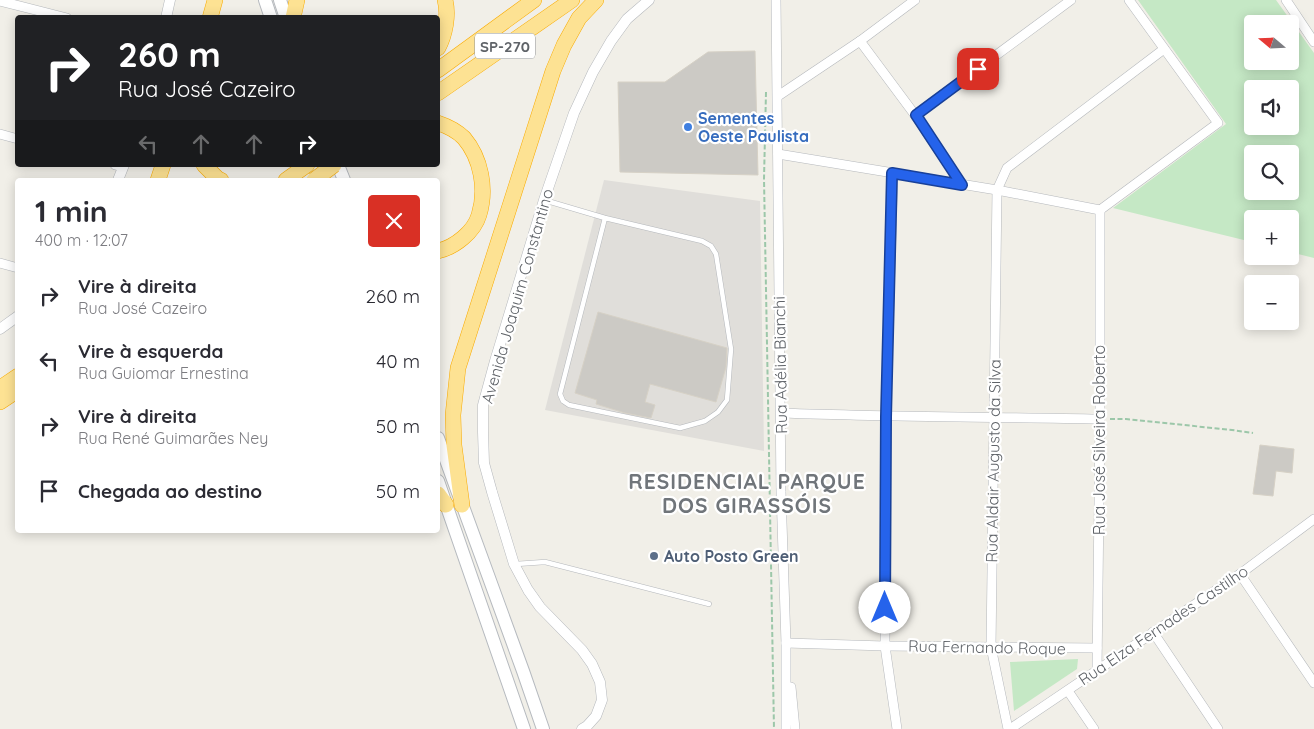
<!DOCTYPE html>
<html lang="pt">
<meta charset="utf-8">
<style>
:root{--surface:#fff;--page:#f2f2f3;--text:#2b2b33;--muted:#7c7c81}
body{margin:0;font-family:Quicksand,sans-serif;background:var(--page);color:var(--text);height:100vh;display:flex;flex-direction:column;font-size:19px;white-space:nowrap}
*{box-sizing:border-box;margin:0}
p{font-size:16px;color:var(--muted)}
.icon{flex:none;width:28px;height:28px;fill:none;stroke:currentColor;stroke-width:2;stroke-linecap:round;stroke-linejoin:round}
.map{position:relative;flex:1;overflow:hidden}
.details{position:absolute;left:15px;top:178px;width:425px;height:355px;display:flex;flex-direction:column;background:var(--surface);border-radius:5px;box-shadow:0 2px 12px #0003}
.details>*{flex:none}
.top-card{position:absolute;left:15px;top:15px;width:425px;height:152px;border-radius:5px;box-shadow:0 2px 12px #0003;background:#202124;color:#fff;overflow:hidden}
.needle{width:32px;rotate:289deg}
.controls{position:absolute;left:1244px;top:15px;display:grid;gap:10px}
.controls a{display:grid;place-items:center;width:55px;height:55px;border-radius:5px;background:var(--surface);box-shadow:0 2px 12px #0003;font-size:25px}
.pin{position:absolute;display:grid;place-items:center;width:42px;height:42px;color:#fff;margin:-21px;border-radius:10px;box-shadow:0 2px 8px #0006}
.me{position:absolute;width:55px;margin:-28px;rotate:0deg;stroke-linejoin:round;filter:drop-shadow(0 0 4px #0008)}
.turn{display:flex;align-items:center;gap:18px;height:105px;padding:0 20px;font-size:22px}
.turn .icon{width:65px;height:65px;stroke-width:2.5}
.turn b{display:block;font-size:35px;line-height:42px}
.lanes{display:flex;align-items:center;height:48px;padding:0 20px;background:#0003;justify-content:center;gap:25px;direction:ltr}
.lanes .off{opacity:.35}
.round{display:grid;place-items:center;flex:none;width:52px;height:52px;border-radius:5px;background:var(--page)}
.summary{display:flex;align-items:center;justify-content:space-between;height:85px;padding:0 20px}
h1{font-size:30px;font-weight:700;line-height:38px}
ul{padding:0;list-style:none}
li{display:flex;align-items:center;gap:15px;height:65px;padding:0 20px}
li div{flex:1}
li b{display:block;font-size:19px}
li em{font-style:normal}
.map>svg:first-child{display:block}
</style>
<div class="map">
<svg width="1314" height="729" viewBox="0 0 1314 729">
<rect width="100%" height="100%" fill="#f1efe8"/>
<path fill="#e0deda" d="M604,180L760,201L764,451L545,410Z"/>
<g fill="#c5e8c5" fill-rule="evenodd">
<path d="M1138,0H1276L1314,53V258L1290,252V219H1252V242L1113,208L1226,124ZM1252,24H1290V61H1252ZM1252,89H1290V126H1252ZM1252,154H1290V191H1252Z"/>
<path d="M1078,659L1077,669L1014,711L1010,662Z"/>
</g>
<g fill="#cccac5" stroke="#d6d1c6">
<path d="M755,51L758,175L620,172L618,82H665L708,52Z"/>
<path d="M598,312L727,348L726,367L716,402L650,384L645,402L655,405L651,418L625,413L596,404L597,400L575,393Z"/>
<path d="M1260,445L1294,449L1292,473L1276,471L1273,496L1253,494Z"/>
</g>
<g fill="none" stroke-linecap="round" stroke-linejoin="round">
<defs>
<g id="service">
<path d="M544,200L605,218L702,241L711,246L716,254L731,349L727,400L718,412L705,421L680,428L569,405L563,401L560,394L605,218"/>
<path d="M516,564L545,562L709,604"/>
</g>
<g id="minor">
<path d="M776,0L781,492L786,643V729"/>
<path d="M1286,0L1314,42"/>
<path d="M0,1L67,18"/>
<path d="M860,41L915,115L962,185"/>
<path d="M778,96L860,41L915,0"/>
<path d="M915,115L1071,0"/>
<path d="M0,134L18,139"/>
<path d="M778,154L997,190L1100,210"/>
<path d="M115,165L123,167"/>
<path d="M893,173L886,417L885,646L897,729"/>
<path d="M1100,210L1218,123L1129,0"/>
<path d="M0,263L18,268"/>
<path d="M781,413C887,417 994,417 1100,419"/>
<path d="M1240,574L1314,683"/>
<path d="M1153,632L1218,729"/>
<path d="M786,643L885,646L1097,648"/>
<path d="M1097,671L1100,419V210"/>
<path d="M791,687L795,729"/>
<path d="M1068,691L1094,729"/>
<path d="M1008,729L991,647L997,190L1007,168L1164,49"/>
<path d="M1010,729L1240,574L1314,519"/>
</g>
<g id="tertiary">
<path d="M166,18L170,0"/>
<path d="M118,180L124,165"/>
<path d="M0,329L18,316"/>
<path d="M582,729L587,726L596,716L602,700L600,682L592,664L582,650L540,607L528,590L514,564L492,492L484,463L483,432V405L495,361L544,200L574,113L593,72L611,41L627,19L649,0"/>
</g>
<g id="secondary">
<path d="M265,0L271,18"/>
<path d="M280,0L286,18"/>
<path d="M338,165L344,180"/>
<path d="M438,438L523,671L543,729"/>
<path d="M438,481L524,729"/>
</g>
<g id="motorway">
<path d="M210,18L215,0"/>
<path d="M293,18L297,0"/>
<path d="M438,48C445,35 449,15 445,0"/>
<path d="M438,70L534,0"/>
<path d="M438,93L572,0"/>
<path d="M438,123C447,126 457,131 464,138C481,158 487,189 479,215C474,232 455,247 438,251"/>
<path d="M204,165L218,179L221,180"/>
<path d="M158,180L163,165"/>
<path d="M286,180L307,165"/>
<path d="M0,388L18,376"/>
<path d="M0,402L18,390"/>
<path d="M438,494L446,505"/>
<path d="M462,505L454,445L453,415L458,368L553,71L564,45L579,18L596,0"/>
</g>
</defs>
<use href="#service" stroke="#b5b8bc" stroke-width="5.5"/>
<use href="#minor" stroke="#b5b8bc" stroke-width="10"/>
<use href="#tertiary" stroke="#b5b8bc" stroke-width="11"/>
<use href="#secondary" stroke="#b6babf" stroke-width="14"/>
<use href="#motorway" stroke="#f9ab00" stroke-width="16"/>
<g stroke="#9cc7a9" stroke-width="2" stroke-dasharray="5 2.5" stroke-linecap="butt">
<path d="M766,92L764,179L774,729"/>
<path d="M1110,419H1126L1232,430L1253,433"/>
</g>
<use href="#service" stroke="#fff" stroke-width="4.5"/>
<use href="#minor" stroke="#fff" stroke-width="9"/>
<use href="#tertiary" stroke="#fff" stroke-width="10"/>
<use href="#secondary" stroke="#fff" stroke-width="12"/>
<use href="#motorway" stroke="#fde293" stroke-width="15"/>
<defs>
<path id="motorway-bridge" d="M314,180L334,165"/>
</defs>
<use href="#motorway-bridge" stroke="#f9ab00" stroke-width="16" stroke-linecap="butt"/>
<use href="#motorway-bridge" stroke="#fde293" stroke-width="15"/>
</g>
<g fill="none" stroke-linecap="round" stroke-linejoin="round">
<defs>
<path id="route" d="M885,608L886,417L892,173L962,185L916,115L978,69"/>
</defs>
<use href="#route" stroke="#184099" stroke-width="12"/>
<use href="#route" stroke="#2563eb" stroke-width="9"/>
</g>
<circle fill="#3f7fe0" stroke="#fff" stroke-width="2" cx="688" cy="127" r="5"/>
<circle fill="#5c6f8a" stroke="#fff" stroke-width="2" cx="654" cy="556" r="5"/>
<g text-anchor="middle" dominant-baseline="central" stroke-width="4.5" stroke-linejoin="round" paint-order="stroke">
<rect fill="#fff" stroke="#8f9295" stroke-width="1" x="475" y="33.5" width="60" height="25" rx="4"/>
<g font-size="15" font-weight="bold" fill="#5f6368">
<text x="505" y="46">SP-270</text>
</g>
<g font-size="16" font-weight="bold" fill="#366cbe" stroke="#fff" text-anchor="start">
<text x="698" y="118">Sementes<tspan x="698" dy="18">Oeste Paulista</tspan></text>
</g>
<g font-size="16" fill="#5f6368" stroke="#fff">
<text transform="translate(517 296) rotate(-74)">Avenida Joaquim Constantino</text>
<text transform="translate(780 365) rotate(-91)">Rua Adélia Bianchi</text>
<text transform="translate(1099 440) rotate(-90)">Rua José Silveira Roberto</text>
<text transform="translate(993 461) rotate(-89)">Rua Aldair Augusto da Silva</text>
<text transform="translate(1163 625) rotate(-34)">Rua Elza Fernades Castilho</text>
<text transform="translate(987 647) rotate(1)">Rua Fernando Roque</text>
</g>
<g font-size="16" font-weight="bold" fill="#4e5e75" stroke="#fff" text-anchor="start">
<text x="664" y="556">Auto Posto Green</text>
</g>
<g font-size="21" font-weight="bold" letter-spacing="1" fill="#70757a" stroke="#fff">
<text x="747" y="481">RESIDENCIAL PARQUE<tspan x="747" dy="24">DOS GIRASSÓIS</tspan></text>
</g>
</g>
</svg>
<div class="controls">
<a><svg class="needle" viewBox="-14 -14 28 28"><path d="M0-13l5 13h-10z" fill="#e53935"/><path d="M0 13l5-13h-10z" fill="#7c7c81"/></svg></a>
<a><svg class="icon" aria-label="sound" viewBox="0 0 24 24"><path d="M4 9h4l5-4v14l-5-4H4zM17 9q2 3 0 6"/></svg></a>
<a><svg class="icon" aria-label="search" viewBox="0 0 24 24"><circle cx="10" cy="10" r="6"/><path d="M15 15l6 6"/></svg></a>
<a>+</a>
<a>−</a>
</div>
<div class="pin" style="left:978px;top:69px;background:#d93025"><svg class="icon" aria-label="arrive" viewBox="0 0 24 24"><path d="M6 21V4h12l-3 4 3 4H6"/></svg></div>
<svg class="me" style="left:885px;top:608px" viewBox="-20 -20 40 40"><circle r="19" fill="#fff"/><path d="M0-13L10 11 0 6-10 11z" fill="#2563eb"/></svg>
<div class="top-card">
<div class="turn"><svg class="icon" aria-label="right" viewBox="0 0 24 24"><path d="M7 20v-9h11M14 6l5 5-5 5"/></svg><div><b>260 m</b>Rua José Cazeiro</div></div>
<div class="lanes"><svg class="icon off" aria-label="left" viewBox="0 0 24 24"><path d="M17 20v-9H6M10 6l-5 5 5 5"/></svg><svg class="icon off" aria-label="ahead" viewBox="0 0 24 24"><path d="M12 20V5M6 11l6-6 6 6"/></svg><svg class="icon off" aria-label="ahead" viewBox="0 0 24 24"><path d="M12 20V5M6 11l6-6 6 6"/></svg><svg class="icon" aria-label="right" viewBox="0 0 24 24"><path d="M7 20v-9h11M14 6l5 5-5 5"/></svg></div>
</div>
<section class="details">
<div class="summary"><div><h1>1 min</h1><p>400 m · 12:07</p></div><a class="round" style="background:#d93025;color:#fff"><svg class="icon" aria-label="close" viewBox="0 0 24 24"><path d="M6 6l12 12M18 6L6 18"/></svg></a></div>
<ul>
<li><svg class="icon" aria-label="right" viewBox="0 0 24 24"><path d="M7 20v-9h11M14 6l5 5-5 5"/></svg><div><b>Vire à direita</b><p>Rua José Cazeiro</p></div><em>260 m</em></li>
<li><svg class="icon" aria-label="left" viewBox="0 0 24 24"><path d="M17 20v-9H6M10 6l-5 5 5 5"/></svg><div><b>Vire à esquerda</b><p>Rua Guiomar Ernestina</p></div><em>40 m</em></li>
<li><svg class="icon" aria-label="right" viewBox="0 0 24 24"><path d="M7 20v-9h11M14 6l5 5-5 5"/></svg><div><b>Vire à direita</b><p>Rua René Guimarães Ney</p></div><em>50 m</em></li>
<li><svg class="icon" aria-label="arrive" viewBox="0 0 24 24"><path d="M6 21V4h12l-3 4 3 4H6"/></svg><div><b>Chegada ao destino</b></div><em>50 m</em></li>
</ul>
</section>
</div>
